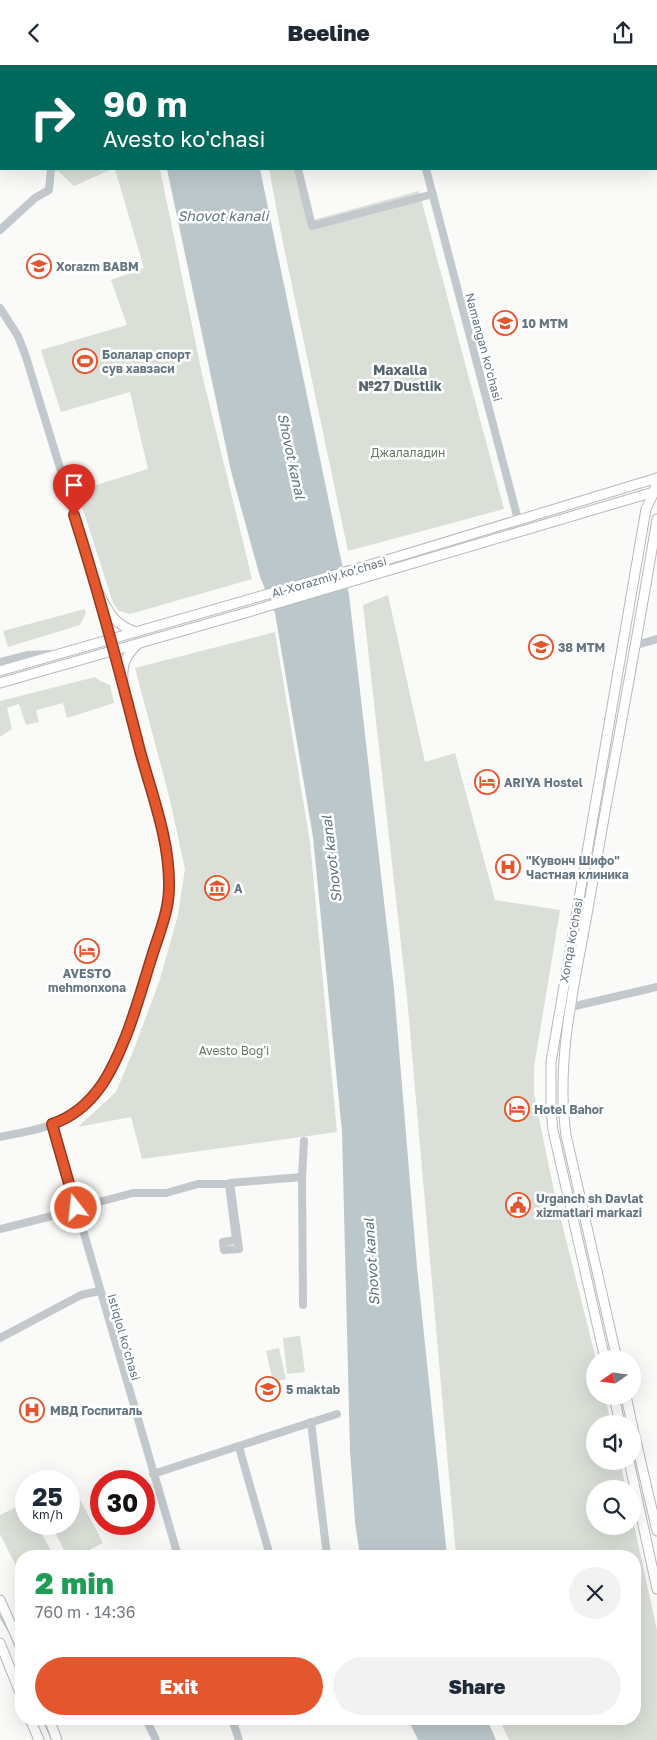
<!DOCTYPE html>
<meta charset="utf-8">
<style>
:root{--surface:#fff;--page:#f2f2f3;--text:#1f2937;--muted:#747a83;--accent:#e4572e}
body{margin:0;font-family:"Golos Text",sans-serif;background:var(--page);color:var(--text);height:100vh;display:flex;flex-direction:column;font-size:19px;white-space:nowrap}
*{box-sizing:border-box;margin:0}
p{font-size:16px;color:var(--muted)}
.icon{flex:none;width:28px;height:28px;fill:none;stroke:currentColor;stroke-width:2;stroke-linecap:round;stroke-linejoin:round}
.map{position:relative;flex:1;overflow:hidden}
.sheet{position:absolute;left:15px;top:1485px;width:626px;height:175px;display:flex;flex-direction:column;background:var(--surface);border-radius:20px;box-shadow:0 5px 20px #0002}
.sheet>*{flex:none}
.guide{position:absolute;left:0px;top:0px;width:658px;height:105px;box-shadow:0 5px 20px #0002;background:#00695c;color:#fff;overflow:hidden}
.needle{width:32px;rotate:256deg}
.fabs{position:absolute;left:586px;top:1285px;display:grid;gap:10px}
.fabs a{display:grid;place-items:center;width:55px;height:55px;border-radius:50%;background:var(--surface);box-shadow:0 5px 20px #0002;font-size:25px}
.speed{position:absolute;left:15px;top:1405px;display:flex;gap:10px;font-size:25px;font-weight:700;text-align:center}
.speed>*{display:grid;place-content:center;width:65px;height:65px;border-radius:50%;background:var(--surface);box-shadow:0 5px 20px #0002;line-height:1}
.speed small{font-size:12px;font-weight:400}
.speed .limit{border:8px solid #d22;background:#fff;color:#111}
.pin{position:absolute;display:grid;place-items:center;width:42px;height:42px;color:#fff;margin:-51px -21px;border-radius:50% 50% 50% 0;rotate:-45deg;box-shadow:0 0 5px #0007}
.pin .icon{rotate:45deg}
.me{position:absolute;width:55px;margin:-28px;rotate:344deg;stroke-linejoin:round;filter:drop-shadow(0 0 4px #0008)}
.turn{display:flex;align-items:center;gap:18px;height:105px;padding:0 20px;font-size:22px}
.turn .icon{width:65px;height:65px;stroke-width:2.5}
.turn b{display:block;font-size:35px;line-height:42px}
.round{display:grid;place-items:center;flex:none;width:52px;height:52px;border-radius:26px;background:var(--page)}
.head{display:flex;align-items:center;justify-content:space-between;height:85px;padding:0 20px}
h1{font-size:30px;font-weight:800;line-height:38px;color:#1e9e55}
.action{display:flex;gap:10px;margin-top:auto;padding:10px 20px}
.action a{flex:1;height:58px;border-radius:30px;background:var(--accent);color:#fff;font-size:20px;font-weight:800;line-height:58px;text-align:center}
.action a+a{background:var(--page);color:var(--text)}
header{display:flex;justify-content:space-between;align-items:center;height:65px;padding:0 20px;background:var(--surface);font-size:22px;font-weight:800}
.map>svg:first-child{display:block}
</style>
<header><svg class="icon" aria-label="back" viewBox="0 0 24 24"><path d="M15 5l-7 7 7 7"/></svg>Beeline<svg class="icon" aria-label="share" viewBox="0 0 24 24"><path d="M12 15V3M7 8l5-5 5 5M5 13v7h14v-7"/></svg></header>
<div class="map">
<svg width="657" height="1675" viewBox="0 0 657 1675">
<rect width="100%" height="100%" fill="#fafaf8"/>
<g fill="#dadfd7">
<path d="M57,0H139L140,1H58Z"/>
<path d="M53,104H112L74,121L58,106L54,107Z"/>
<path d="M115,104H160L202,309L252,514L130,549L119,546L113,538L77,426L148,404L130,327L61,347L41,285L127,260L111,215L144,203Z"/>
<path d="M269,104H298L313,155L419,126L504,444L348,486L282,173Z"/>
<path d="M388,530L425,697L455,688L495,835L560,845L534,1002V1029L555,1131L596,1294H595V1331H605L611,1359H595V1396H620L626,1424H595V1461H632L633,1455L657,1565V1675H509L499,1654H635V1491H456L407,932L363,540Z"/>
<path d="M85,544L86,548L80,560L8,582L3,566Z"/>
<path d="M275,567L310,777L337,1067L142,1094L131,1052L78,1062L116,1027L136,979L160,914L178,850L185,804L170,735L135,603Z"/>
<path d="M95,612L100,616L110,620L114,638L67,653L63,638L36,645L39,657L26,660L19,639L7,643L12,664L0,672V636Z"/>
<path d="M300,1271L305,1307L287,1309L283,1273Z"/>
<path d="M279,1283L286,1314L273,1317L266,1286Z"/>
<path d="M69,1414L103,1478L78,1491H67L51,1459H69V1416H64Z"/>
<path d="M25,1438L26,1459H36L54,1491H21V1511L0,1469V1450Z"/>
</g>
<g fill="#bbc7cb">
<path d="M144,0H239L240,1H145Z"/>
<path d="M167,104H260L340,490L349,529L394,924L417,1202L447,1491H360L355,1457L350,1385L342,1067L313,772L275,548L260,512L231,406Z"/>
<path d="M408,1654H487L496,1675H418Z"/>
</g>
<g fill="none" stroke-linecap="round" stroke-linejoin="round">
<g stroke="#bbc7cb" stroke-width="2">
<path d="M0,1551L10,1568L21,1596"/>
<path d="M43,1654L52,1675"/>
</g>
<defs>
<g id="major">
<path d="M98,527C109,547 113,559 136,567"/>
<path d="M0,606L390,494L657,413"/>
<path d="M0,618L255,545L657,426"/>
<path d="M123,621C122,601 123,593 138,579"/>
<path d="M605,1294L553,1065L551,1046V997L646,444L654,427L657,413"/>
<path d="M617,1294L566,1070C555,993 576,914 589,838C611,710 636,583 657,454"/>
<path d="M614,1331L620,1359"/>
<path d="M626,1331L632,1359"/>
<path d="M632,1359L657,1466"/>
<path d="M629,1396L657,1524"/>
<path d="M0,1535L21,1582"/>
<path d="M0,1578L21,1630"/>
<path d="M30,1654L39,1675"/>
<path d="M49,1654L57,1675"/>
</g>
</defs>
<use href="#major" stroke="#b5babe" stroke-width="11"/>
<g stroke="#c3c8cc" stroke-width="8">
<path d="M40,0V1"/>
<path d="M270,0V1"/>
<path d="M344,1V0"/>
<path d="M430,1V0"/>
<path d="M656,84H657"/>
<path d="M298,104L312,161L433,129"/>
<path d="M426,104L521,466"/>
<path d="M0,165L35,133L49,125L51,104"/>
<path d="M0,243L18,271L26,292L98,527L167,784C168,803 170,822 167,841C165,861 155,881 149,899C133,949 116,1027 66,1054C50,1063 19,1068 0,1072"/>
<path d="M636,580L657,574"/>
<path d="M0,597L28,590L51,589"/>
<path d="M571,942L657,922"/>
<path d="M52,1059L178,1491"/>
<path d="M76,1143L133,1128H166L198,1119H229L236,1175L223,1177L224,1185L239,1184L230,1118L302,1112"/>
<path d="M0,1164L76,1145"/>
<path d="M303,1240L302,1112L304,1076"/>
<path d="M0,1273L81,1230L99,1226"/>
<path d="M311,1357L327,1491"/>
<path d="M239,1382L270,1491"/>
<path d="M153,1409L337,1349"/>
<path d="M146,1654L156,1675"/>
<path d="M232,1654L239,1675"/>
</g>
<use href="#major" stroke="#fff" stroke-width="9"/>
</g>
<g fill="none" stroke-linecap="round" stroke-linejoin="round">
<defs>
<path id="route" d="M74,450C99,528 120,607 140,686C152,730 170,776 169,822C169,845 160,866 153,888C145,913 138,938 129,963C114,1003 96,1044 52,1059L76,1143"/>
</defs>
<use href="#route" stroke="#94391e" stroke-width="12"/>
<use href="#route" stroke="#e4572e" stroke-width="9"/>
</g>
<defs>
<symbol id="university-ring" viewBox="-11 -11 22 22"><circle r="9.5" fill="#fff" stroke="#e4572e" stroke-width="1.5"/><path d="M0-5L7-2L0 1L-7-2ZM-4 1L0 2.5L4 1V4Q0 6-4 4Z" fill="#e4572e"/></symbol>
<symbol id="school-ring" viewBox="-11 -11 22 22"><circle r="9.5" fill="#fff" stroke="#e4572e" stroke-width="1.5"/><path d="M0-5L7-2L0 1L-7-2ZM-4 1L0 2.5L4 1V4Q0 6-4 4Z" fill="#e4572e"/></symbol>
<symbol id="stadium-ring" viewBox="-11 -11 22 22"><circle r="9.5" fill="#fff" stroke="#e4572e" stroke-width="1.5"/><path d="M0-5a6.5 5 0 1 0 0 10a6.5 5 0 1 0 0-10ZM-3.5-1.8h7v3.6h-7Z" fill="#e4572e"/></symbol>
<symbol id="hotel-ring" viewBox="-11 -11 22 22"><circle r="9.5" fill="#fff" stroke="#e4572e" stroke-width="1.5"/><path d="M-6-4.5h1.5V1H6V5H4.5V3h-9V5H-6ZM-4 0a1.8 1.8 0 1 1 3.6 0ZM.5 0V-2.5h3Q6-2.5 6 0Z" fill="#e4572e"/></symbol>
<symbol id="hospital-ring" viewBox="-11 -11 22 22"><circle r="9.5" fill="#fff" stroke="#e4572e" stroke-width="1.5"/><path d="M-5-5h3v3.5h4V-5h3V5h-3V1.5h-4V5h-3Z" fill="#e4572e"/></symbol>
<symbol id="museum-ring" viewBox="-11 -11 22 22"><circle r="9.5" fill="#fff" stroke="#e4572e" stroke-width="1.5"/><path d="M0-6L6-3V-2H-6V-3ZM-5-1h2V3h-2ZM-1-1h2V3h-2ZM3-1h2V3H3ZM-6 4H6V6H-6Z" fill="#e4572e"/></symbol>
<symbol id="civic-ring" viewBox="-11 -11 22 22"><circle r="9.5" fill="#fff" stroke="#e4572e" stroke-width="1.5"/><path d="M-.6-6.5H3V-4.5H.6V-3L4-1V1h2V6H-6V1h2V-1L-.6-3ZM-1.2 2.5V6h2.4V2.5Z" fill="#e4572e"/></symbol>
</defs>
<g fill-rule="evenodd">
<use href="#university-ring" x="25" y="187" width="28" height="28"/>
<use href="#school-ring" x="491" y="244" width="28" height="28"/>
<use href="#stadium-ring" x="71" y="282" width="28" height="28"/>
<use href="#school-ring" x="527" y="568" width="28" height="28"/>
<use href="#hotel-ring" x="473" y="703" width="28" height="28"/>
<use href="#hospital-ring" x="494" y="788" width="28" height="28"/>
<use href="#museum-ring" x="203" y="809" width="28" height="28"/>
<use href="#hotel-ring" x="73" y="872" width="28" height="28"/>
<use href="#hotel-ring" x="503" y="1030" width="28" height="28"/>
<use href="#civic-ring" x="504" y="1126" width="28" height="28"/>
<use href="#school-ring" x="254" y="1310" width="28" height="28"/>
<use href="#hospital-ring" x="18" y="1331" width="28" height="28"/>
</g>
<g text-anchor="middle" dominant-baseline="central" stroke-width="5" stroke-linejoin="round" paint-order="stroke">
<g font-size="12" font-weight="bold" fill="#657683" stroke="#fff" text-anchor="start">
<text x="56" y="201">Xorazm BABM</text>
<text x="522" y="258">10 MTM</text>
<text x="102" y="289">Болалар спорт<tspan x="102" dy="14">сув хавзаси</tspan></text>
<text x="558" y="582">38 MTM</text>
<text x="504" y="717">ARIYA Hostel</text>
<text x="526" y="795">"Кувонч Шифо"<tspan x="526" dy="14">Частная клиника</tspan></text>
<text x="234" y="823">A</text>
<text x="87" y="908" text-anchor="middle">AVESTO<tspan x="87" dy="14">mehmonxona</tspan></text>
<text x="534" y="1044">Hotel Bahor</text>
<text x="536" y="1133">Urganch sh Davlat<tspan x="536" dy="14">xizmatlari markazi</tspan></text>
<text x="286" y="1324">5 maktab</text>
<text x="50" y="1345">МВД Госпиталь</text>
</g>
<g font-size="12" fill="#657683" stroke="#fff">
<text transform="translate(484 282) rotate(75)">Namangan ko'chasi</text>
<text transform="translate(329 512) rotate(-16)">Al-Xorazmiy ko’chasi</text>
<text transform="translate(571 875) rotate(-80)">Xonqa ko'chasi</text>
<text transform="translate(124 1272) rotate(74)">Istiqlol ko'chasi</text>
</g>
<g font-size="12" fill="#687a64" stroke="#fff">
<text x="408" y="387">Джалаладин</text>
<text x="234" y="985">Avesto Bog'i</text>
</g>
<g font-size="14" font-style="italic" fill="#60757c" stroke="#fff">
<text x="223" y="150">Shovot kanali</text>
<text transform="translate(292 391) rotate(78)">Shovot kanal</text>
<text transform="translate(331 794) rotate(-97)">Shovot kanal</text>
<text transform="translate(371 1197) rotate(-94)">Shovot kanal</text>
</g>
<g font-size="14" font-weight="bold" fill="#57646e" stroke="#fff">
<text x="400" y="304">Maxalla<tspan x="400" dy="16">№27 Dustlik</tspan></text>
</g>
</g>
</svg>
<div class="fabs">
<a><svg class="needle" viewBox="-14 -14 28 28"><path d="M0-13l5 13h-10z" fill="#e53935"/><path d="M0 13l5-13h-10z" fill="#747a83"/></svg></a>
<a><svg class="icon" aria-label="sound" viewBox="0 0 24 24"><path d="M4 9h4l5-4v14l-5-4H4zM17 9q2 3 0 6"/></svg></a>
<a><svg class="icon" aria-label="search" viewBox="0 0 24 24"><circle cx="10" cy="10" r="6"/><path d="M15 15l6 6"/></svg></a>
</div>
<div class="speed"><div>25<small>km/h</small></div><div class="limit">30</div></div>
<div class="pin" style="left:74px;top:450px;background:#d93025"><svg class="icon" aria-label="arrive" viewBox="0 0 24 24"><path d="M6 21V4h12l-3 4 3 4H6"/></svg></div>
<svg class="me" style="left:76px;top:1143px" viewBox="-20 -20 40 40"><circle r="17" fill="#e4572e" stroke="#fff" stroke-width="3"/><path d="M0-11L8 9 0 5-8 9z" fill="#fff"/></svg>
<div class="guide">
<div class="turn"><svg class="icon" aria-label="right" viewBox="0 0 24 24"><path d="M7 20v-9h11M14 6l5 5-5 5"/></svg><div><b>90 m</b>Avesto ko'chasi</div></div>
</div>
<section class="sheet">
<div class="head"><div><h1>2 min</h1><p>760 m · 14:36</p></div><a class="round"><svg class="icon" aria-label="close" viewBox="0 0 24 24"><path d="M6 6l12 12M18 6L6 18"/></svg></a></div>
<div class="action"><a>Exit</a><a>Share</a></div>
</section>
</div>
